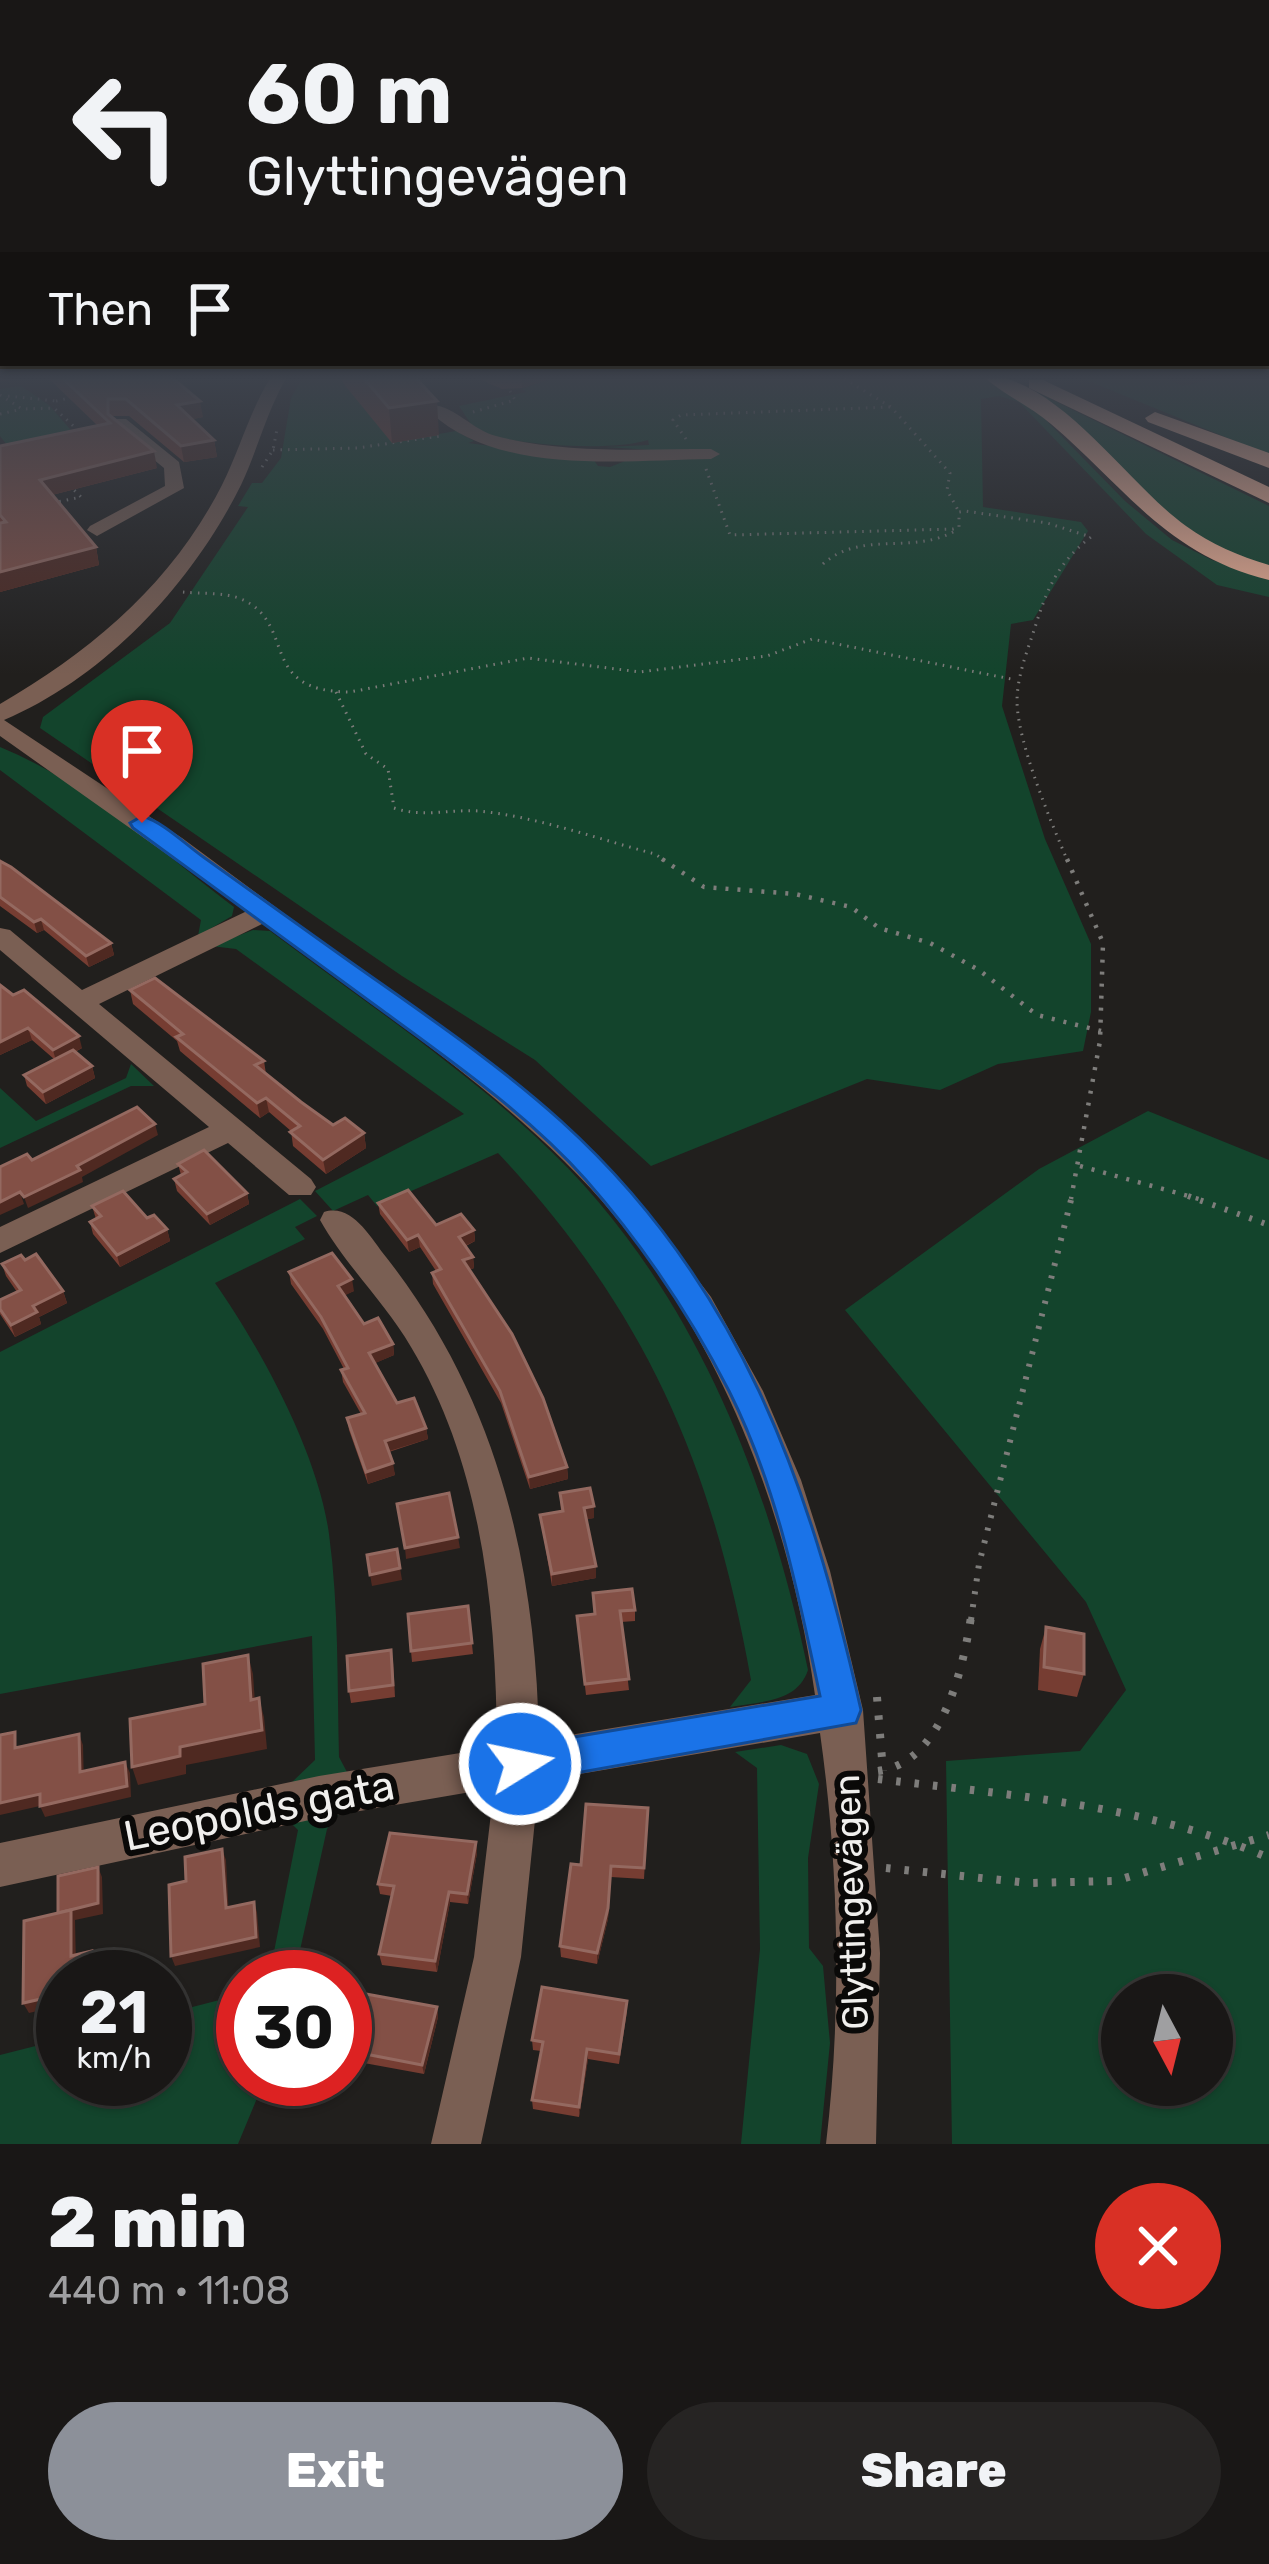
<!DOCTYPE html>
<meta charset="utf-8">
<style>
:root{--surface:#191716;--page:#262423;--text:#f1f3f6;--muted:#9f9fa1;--line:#373635;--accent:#8c9099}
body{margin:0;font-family:Rubik,sans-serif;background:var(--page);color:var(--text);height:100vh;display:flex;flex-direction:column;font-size:45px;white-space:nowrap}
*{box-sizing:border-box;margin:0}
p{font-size:39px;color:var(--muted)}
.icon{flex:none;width:66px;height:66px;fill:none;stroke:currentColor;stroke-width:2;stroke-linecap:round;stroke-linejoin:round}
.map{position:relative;height:2144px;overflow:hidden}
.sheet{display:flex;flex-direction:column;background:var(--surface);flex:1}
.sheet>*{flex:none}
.hud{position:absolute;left:0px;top:0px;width:1269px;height:366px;box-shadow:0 3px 9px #0004,0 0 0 3px var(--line);background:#191716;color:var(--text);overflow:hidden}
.needle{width:78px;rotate:173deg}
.fabs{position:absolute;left:1101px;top:1974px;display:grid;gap:24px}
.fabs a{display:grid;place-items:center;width:132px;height:132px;border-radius:50%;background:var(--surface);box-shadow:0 3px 9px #0004,0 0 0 3px var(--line);font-size:60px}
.speed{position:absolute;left:36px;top:1950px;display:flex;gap:24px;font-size:60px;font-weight:700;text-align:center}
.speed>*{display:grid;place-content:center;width:156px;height:156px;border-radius:50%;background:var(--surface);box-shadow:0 3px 9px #0004,0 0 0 3px var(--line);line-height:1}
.speed small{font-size:30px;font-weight:400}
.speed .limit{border:18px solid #d22;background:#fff;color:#111}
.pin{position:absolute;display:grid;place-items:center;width:102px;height:102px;color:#fff;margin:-123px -51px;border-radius:50% 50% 50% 0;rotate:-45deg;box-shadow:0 0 12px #0007}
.pin .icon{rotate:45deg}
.me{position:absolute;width:132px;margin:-66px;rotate:80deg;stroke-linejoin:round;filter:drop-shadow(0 0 9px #0008)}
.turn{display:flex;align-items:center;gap:42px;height:252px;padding:0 48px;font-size:54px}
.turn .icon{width:156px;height:156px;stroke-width:2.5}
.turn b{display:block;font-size:84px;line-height:102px}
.then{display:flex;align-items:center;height:114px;padding:0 48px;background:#0003;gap:24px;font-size:45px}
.round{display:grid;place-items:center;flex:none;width:126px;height:126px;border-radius:63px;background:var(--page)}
.head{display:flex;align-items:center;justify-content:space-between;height:204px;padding:0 48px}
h1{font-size:72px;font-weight:800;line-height:90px}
.action{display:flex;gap:24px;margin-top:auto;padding:24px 48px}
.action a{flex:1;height:138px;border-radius:72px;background:var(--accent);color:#fff;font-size:48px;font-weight:800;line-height:138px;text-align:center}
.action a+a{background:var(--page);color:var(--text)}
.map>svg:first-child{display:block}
</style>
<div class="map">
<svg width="1269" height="2144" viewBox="0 0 1269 2144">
<rect width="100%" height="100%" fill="#211f1d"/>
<g fill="#13442c" fill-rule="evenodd">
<path d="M386,375L392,442L456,431L474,441L468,443L593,459L598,466L610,467L653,450L605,447L649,445L648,440C609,452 521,445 477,433L459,406L526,392L522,389L562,375H978L1039,413L1125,501L1172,540L1212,560L1269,579V597L1217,585L1146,534L1019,402L999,396L981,399L983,507L1081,522L1088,531L1033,620L1011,624L1002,706L1045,839L1091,944V1012L1083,1051L998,1064L940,1090L867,1079L651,1166L535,1060L402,976L40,728L43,717L170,623L248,507L238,506L252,483H262L281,458L291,398L303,377Z"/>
<path d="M1074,375H1157L1183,386L1209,380V375H1269V455Z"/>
<path d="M21,386L49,405L76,436L11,450L0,436V389Z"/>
<path d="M1030,389L1269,506V566L1223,551L1182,530L1026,390Z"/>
<path d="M0,747C86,782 160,851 234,907L232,916L198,936L201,920L0,770Z"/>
<path d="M253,930L270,931C359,998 454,1061 536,1137C688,1276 767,1473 808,1670C797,1703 761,1701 730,1707L751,1680C713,1467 647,1312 498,1153L377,1206L368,1195L333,1211L315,1191L464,1114L236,949L211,946Z"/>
<path d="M131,1064L154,1086H131L0,1148V1088L36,1121L126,1078Z"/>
<path d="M1148,1111L1269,1160V2144H952L946,1761L1080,1751L1126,1690L1086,1602L845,1310L1039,1169ZM1122,1995H1212V2085H1122Z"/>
<path d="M300,1199L317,1216L295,1227L305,1239L215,1283C261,1349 318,1453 329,1534C339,1608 337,1683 339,1757L347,1772L290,1784L315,1760L312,1636L0,1694V1352Z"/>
<path d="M781,1745L807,1754L819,1784L808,1858L809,1948L823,1966L830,2043L820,2144H741L760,1949L757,1768L735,1752Z"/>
<path d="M345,1807L327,1829L294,1977H269L298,1830L284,1816Z"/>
<path d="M243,1994V2079H265L238,2144H0V2055L63,2039V2079H165V2014Z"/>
</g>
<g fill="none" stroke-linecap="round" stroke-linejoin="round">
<g stroke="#7e7d7b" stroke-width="3" stroke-dasharray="1.5 6" stroke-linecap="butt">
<path d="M838,375L891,407L950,473L947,490L958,510"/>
<path d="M0,395L22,409L54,408L79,431"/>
<path d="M8,396L56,401"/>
<path d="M56,401L74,397"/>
<path d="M473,412L515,400L510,391"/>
<path d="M0,414L22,409"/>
<path d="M686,439L673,420L681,415L890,407"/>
<path d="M273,450L357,448L440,436"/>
<path d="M262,467L273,450L277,429"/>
<path d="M706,469L730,535L953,529L959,527V512L965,511L1047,523L1091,537C1060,561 1049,584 1037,621C1029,647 1017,674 1017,702C1018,744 1051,822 1068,862"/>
<path d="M52,503L81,497L71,487"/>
<path d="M823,564C861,530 912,555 955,531"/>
<path d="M183,592C200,594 226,592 241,599C298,623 256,692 350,692L528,658L640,672L767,656L812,639L1016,680"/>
<path d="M336,692L366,754L388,769L394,808C423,818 449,809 479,811C538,817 598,839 655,854L667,862"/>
</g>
<g stroke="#7e7d7b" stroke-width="4.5" stroke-dasharray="3 9" stroke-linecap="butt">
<path d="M662,859L704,887L795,894L851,907L879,928L930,943L979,970L1037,1015L1101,1031"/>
<path d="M1067,859L1103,943L1100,1041L1071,1199"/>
<path d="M1080,1166L1199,1199"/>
</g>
<g stroke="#7e7d7b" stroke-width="6" stroke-dasharray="3 10" stroke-linecap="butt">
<path d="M1188,1196L1269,1225"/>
<path d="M971,1620L979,1564L1072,1196"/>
</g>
<g stroke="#7e7d7b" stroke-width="8" stroke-dasharray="4.5 14" stroke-linecap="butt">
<path d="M877,1697L883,1771"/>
<path d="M878,1771C942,1763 963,1669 971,1617"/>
<path d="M878,1779C1008,1795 1148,1805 1269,1858"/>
<path d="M886,1868L1029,1883L1115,1881L1269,1835"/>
</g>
<g fill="#7a5f53" fill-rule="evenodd">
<path d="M272,375H288C267,410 258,449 241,485C193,582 106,677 4,720L182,838L511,1081L622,1181L711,1297L763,1391L801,1480L830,1571L863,1710L880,1953L876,2144H826C842,2010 839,1867 820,1733L539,1781L521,1957L481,2144H431L474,1957L494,1788L319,1818L0,1887V1843L319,1776L497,1747C496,1610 483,1467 411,1347C385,1302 345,1265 320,1220L324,1212C352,1203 370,1237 386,1257C497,1398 536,1563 539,1740L815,1695C787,1498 708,1302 564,1161C473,1072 365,1000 264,923L99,1004L311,1179L316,1187L311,1195H289L228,1143L0,1253V1227L209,1127L0,950V928L10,930L82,990L247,911L0,736V704C93,650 172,583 222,485C240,449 250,410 272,375Z"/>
<path d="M431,405C452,404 474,431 496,436C565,454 641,449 711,449L720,454L711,459C624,460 500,476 431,413Z"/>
<path d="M114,419H126L179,462L184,488L97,536L87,530L90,526L165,486L164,468L114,427Z"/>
</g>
<g fill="#fbb799" fill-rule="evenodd">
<path d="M982,375C1057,375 1127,484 1186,526C1211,544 1239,556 1269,565V580C1167,555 1126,488 1051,424C1030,406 1002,394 982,375Z"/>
<path d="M1029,380H1043L1269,487V503L1029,388Z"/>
<path d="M1155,412L1269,453V468L1148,422L1145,418Z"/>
</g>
</g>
<g fill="#763d32">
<path d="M45,375H169L203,417L192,419L214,440L217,457L184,462L129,416H111L157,468L52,495L96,547L99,565L0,592V446L98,426Z"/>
<path d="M342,375H413L439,435L392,443L343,383Z"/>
<path d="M470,375H562L522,388L502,389Z"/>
<path d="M0,861L111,943L114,955L89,967L44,930L37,933L0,906Z"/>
<path d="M0,985L82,1048L75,1052L92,1066L95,1078L46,1104L27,1086L24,1075L54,1059L32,1040L0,1055Z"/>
<path d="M130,990L264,1061L266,1074L301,1102L333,1125L364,1133L366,1148L326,1174L293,1146L291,1131L269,1112L260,1118L180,1051L177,1041L133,1004Z"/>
<path d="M178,1164L247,1193L249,1204L210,1225L177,1191L174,1179L181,1175Z"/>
<path d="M378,1203L436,1225L474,1230L475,1241L466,1246L473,1257L474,1268L469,1270L567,1467L568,1479L530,1489L501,1403L433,1284L432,1273L436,1271L420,1247L409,1252L380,1214Z"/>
<path d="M92,1206L147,1218L167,1229L170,1241L120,1267L93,1234L90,1222L96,1219Z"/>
<path d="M25,1260L63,1291L67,1303L39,1317L41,1324L15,1337L0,1314V1300L17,1292L6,1276L2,1264Z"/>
<path d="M289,1272L354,1291L344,1295L364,1324L393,1344L394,1355L375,1363L397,1403L426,1428L428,1439L389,1452L395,1475L368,1484L349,1430L347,1418L361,1414L343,1382L341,1370L344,1369L323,1329L291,1284Z"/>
<path d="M560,1493L594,1518L586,1519L596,1578L552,1586L540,1515L561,1512Z"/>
<path d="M593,1593L635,1610V1621L621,1622L629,1690L586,1695L578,1627L594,1614Z"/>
<path d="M468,1606L473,1654L412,1662L411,1651Z"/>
<path d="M1046,1627L1084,1674L1077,1697L1038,1690L1040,1649Z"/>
<path d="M393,1661L395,1697L351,1703L349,1691Z"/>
<path d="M648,1808L644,1879L611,1877L608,1919L597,1964L561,1957L560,1946L581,1865Z"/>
<path d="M476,1842L477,1853L468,1904L450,1902L437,1972L382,1965L379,1954L392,1896L380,1894L378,1884Z"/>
<path d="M437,2007L438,2017L424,2074L353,2061L350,2051Z"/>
<path d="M627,2011L619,2064L588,2059L579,2117L533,2109L532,2100L541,2051L533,2050L532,2040Z"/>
</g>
<g fill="#4f2921">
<path d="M0,375H35L0,382Z"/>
<path d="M521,375H562L522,388Z"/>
<path d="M200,401L203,417L180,422L177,405Z"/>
<path d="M437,401L439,435L392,443L389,408Z"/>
<path d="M214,440L217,457L184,462L181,446Z"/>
<path d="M154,451L157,468L44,497L40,480Z"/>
<path d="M96,547L99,565L0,592V572Z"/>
<path d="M41,919L44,930L37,933L34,922Z"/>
<path d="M111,943L114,955L89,967L86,956Z"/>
<path d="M28,1028L32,1040L0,1055V1042Z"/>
<path d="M79,1036L82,1048L56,1061L53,1050Z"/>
<path d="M92,1066L95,1078L46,1104L43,1092Z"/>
<path d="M266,1098L269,1112L260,1118L257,1103Z"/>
<path d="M155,1124L158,1135L82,1177L83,1182L28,1208L24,1197Z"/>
<path d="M364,1133L366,1148L326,1174L323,1160Z"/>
<path d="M20,1192L24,1204L0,1215V1202Z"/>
<path d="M247,1193L249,1204L210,1225L207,1214Z"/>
<path d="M167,1229L170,1241L120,1267L117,1255Z"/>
<path d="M474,1230L475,1241L460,1248L459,1237Z"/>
<path d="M418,1235L420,1247L409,1252L407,1240Z"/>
<path d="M473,1257L474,1268L464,1272L463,1260Z"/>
<path d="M352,1279L354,1291L340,1298L338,1286Z"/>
<path d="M63,1291L67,1303L39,1317L41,1324L15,1337L11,1325L33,1306Z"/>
<path d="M393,1344L394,1355L371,1365L369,1353Z"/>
<path d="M426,1428L428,1439L386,1452L385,1441Z"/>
<path d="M393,1463L395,1475L368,1484L366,1472Z"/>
<path d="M567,1467L568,1479L530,1489L529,1477Z"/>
<path d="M594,1506V1518L584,1520V1508Z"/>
<path d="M458,1537L460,1548L406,1559L405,1548Z"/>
<path d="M596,1566V1578L552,1586V1574Z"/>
<path d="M400,1568L402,1580L372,1586L370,1575Z"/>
<path d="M248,1655L253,1674L256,1718L251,1700Z"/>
<path d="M259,1698L264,1717L267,1749L186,1765V1774L138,1785L132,1767Z"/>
<path d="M79,1734L83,1745L84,1783L80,1772Z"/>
<path d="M125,1762L130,1773L131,1797L45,1817L40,1806L0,1815V1803Z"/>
<path d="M476,1842L477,1853L468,1904L467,1894Z"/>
<path d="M222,1849L226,1860L229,1918L226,1908Z"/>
<path d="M611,1866L608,1919L597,1964V1953Z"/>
<path d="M98,1867L102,1877L103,1914L75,1920L76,1967L71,1956L63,1923Z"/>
<path d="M449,1892L450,1902L437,1972L435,1961Z"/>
<path d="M254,1902L257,1912L260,1947L175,1966L171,1956Z"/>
<path d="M92,1951L97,1961L98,1977H93Z"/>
<path d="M63,1994V2005L29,2013L23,2003Z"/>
<path d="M437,2007L438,2017L424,2074L422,2065Z"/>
<path d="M587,2049L588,2059L579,2117V2107Z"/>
</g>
<g fill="#835046" stroke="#946960" stroke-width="3">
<path d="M59,375H169L200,401L177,405L214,440L181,446L126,399H108V414L154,451L40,480L96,547L0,572V523L6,522L0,515V446L110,423Z"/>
<path d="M361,375H413L437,401L389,408Z"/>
<path d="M0,861L11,867L111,943L86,956L41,919L34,922L0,897Z"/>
<path d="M155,978L264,1061L255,1065L301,1102L333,1125L345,1118L364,1133L323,1160L290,1132L300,1126L266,1098L257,1103L176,1037L183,1034L130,990Z"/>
<path d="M0,985L13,995L24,990L79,1036L53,1050L28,1028L0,1042Z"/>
<path d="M73,1050L92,1066L43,1092L24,1075Z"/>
<path d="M137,1107L155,1124L77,1166L80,1170L24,1197L20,1192L0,1202V1167L27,1154L32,1160Z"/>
<path d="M204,1150L247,1193L207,1214L174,1179L187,1172L178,1164Z"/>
<path d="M408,1190L436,1225L461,1214L474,1230L459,1237L473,1257L463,1260L512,1334L543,1398L567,1467L529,1477L500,1391L432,1273L441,1269L418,1235L407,1240L378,1203Z"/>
<path d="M123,1191L147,1218L154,1215L167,1229L117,1255L90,1222L101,1216L92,1206Z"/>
<path d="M332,1253L352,1279L338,1286L364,1324L378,1318L393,1344L369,1353L397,1403L414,1398L426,1428L385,1441L393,1463L366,1472L347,1418L365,1413L341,1370L348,1368L321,1317L289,1272Z"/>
<path d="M36,1254L63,1291L33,1306L37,1312L11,1325L0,1309V1300L21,1290L2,1264L21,1255L25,1260Z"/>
<path d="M590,1488L594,1506L584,1508L596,1566L552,1574L540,1515L563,1511L560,1493Z"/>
<path d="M449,1493L458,1537L405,1548L397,1504Z"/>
<path d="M397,1549L400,1568L370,1575L367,1555Z"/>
<path d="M632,1589L635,1610L620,1611L629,1679L585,1684L577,1616L595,1614L593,1593Z"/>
<path d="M468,1606L472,1643L411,1651L408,1614Z"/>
<path d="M1046,1627L1084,1634V1674L1044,1667Z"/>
<path d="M391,1650L393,1685L349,1691L347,1656Z"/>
<path d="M248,1655L251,1700L259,1698L262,1730L180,1747V1756L132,1767L130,1719L205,1704L203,1664Z"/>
<path d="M15,1732V1748L79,1734L80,1772L125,1762L127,1786L40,1806V1794L0,1803V1735Z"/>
<path d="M586,1804L648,1808L644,1868L611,1866L608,1908L597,1953L560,1946L571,1864L581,1865Z"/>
<path d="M390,1833L476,1842L467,1894L449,1892L435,1961L379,1954L394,1886L378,1884Z"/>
<path d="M222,1849L226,1908L254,1902L256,1937L171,1956L169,1885L186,1881L185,1857Z"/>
<path d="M98,1867V1903L58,1913V1876Z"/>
<path d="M71,1910V1956L92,1951L93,1977H63V1994L23,2003L24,1921Z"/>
<path d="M542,1987L627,2001L619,2054L587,2049L579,2107L532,2100L543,2042L532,2040Z"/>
<path d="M366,1994L437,2007L422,2065L350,2051Z"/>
</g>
<linearGradient id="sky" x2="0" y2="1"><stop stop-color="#121110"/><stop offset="0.56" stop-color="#3d424c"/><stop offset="1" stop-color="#3d424c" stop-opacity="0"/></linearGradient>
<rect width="1269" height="675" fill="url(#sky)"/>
<path fill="#1a73e8" stroke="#114b97" stroke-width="3" d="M142,816C163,822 184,843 202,856C244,886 286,916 328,946C406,1002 489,1056 561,1121C740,1283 809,1481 861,1710L856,1723L520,1783L506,1777L500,1764L506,1751L520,1746L820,1696C798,1593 777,1486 729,1391C690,1315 643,1245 586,1180C528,1115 454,1063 383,1011C300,950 217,889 133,828L130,823Z"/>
<g text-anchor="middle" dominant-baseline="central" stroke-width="12" stroke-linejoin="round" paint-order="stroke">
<g font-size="36" fill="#f0efed" stroke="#0a0908">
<text transform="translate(851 1902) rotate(-92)">Glyttingevägen</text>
</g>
<g font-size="42" fill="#f0efed" stroke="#0a0908">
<text transform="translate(259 1811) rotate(-11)">Leopolds gata</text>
</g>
</g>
</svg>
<div class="fabs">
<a><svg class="needle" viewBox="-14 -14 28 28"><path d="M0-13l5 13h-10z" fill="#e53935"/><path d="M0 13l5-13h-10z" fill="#9f9fa1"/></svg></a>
</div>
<div class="speed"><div>21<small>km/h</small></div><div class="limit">30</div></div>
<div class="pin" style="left:142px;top:823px;background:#d93025"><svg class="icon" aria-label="arrive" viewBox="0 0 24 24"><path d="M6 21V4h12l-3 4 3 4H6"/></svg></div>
<svg class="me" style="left:520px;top:1764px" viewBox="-20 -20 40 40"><circle r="17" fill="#1a73e8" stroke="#fff" stroke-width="3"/><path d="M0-11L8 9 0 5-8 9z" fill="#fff"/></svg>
<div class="hud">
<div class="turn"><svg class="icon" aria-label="left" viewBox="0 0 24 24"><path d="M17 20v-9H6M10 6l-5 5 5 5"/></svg><div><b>60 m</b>Glyttingevägen</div></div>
<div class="then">Then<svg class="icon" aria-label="arrive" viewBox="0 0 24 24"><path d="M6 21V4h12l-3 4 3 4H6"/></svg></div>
</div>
</div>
<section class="sheet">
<div class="head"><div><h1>2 min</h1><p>440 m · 11:08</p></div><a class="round" style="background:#d93025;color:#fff"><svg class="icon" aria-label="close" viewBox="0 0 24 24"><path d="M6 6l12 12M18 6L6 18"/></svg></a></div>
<div class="action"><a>Exit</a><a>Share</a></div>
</section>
